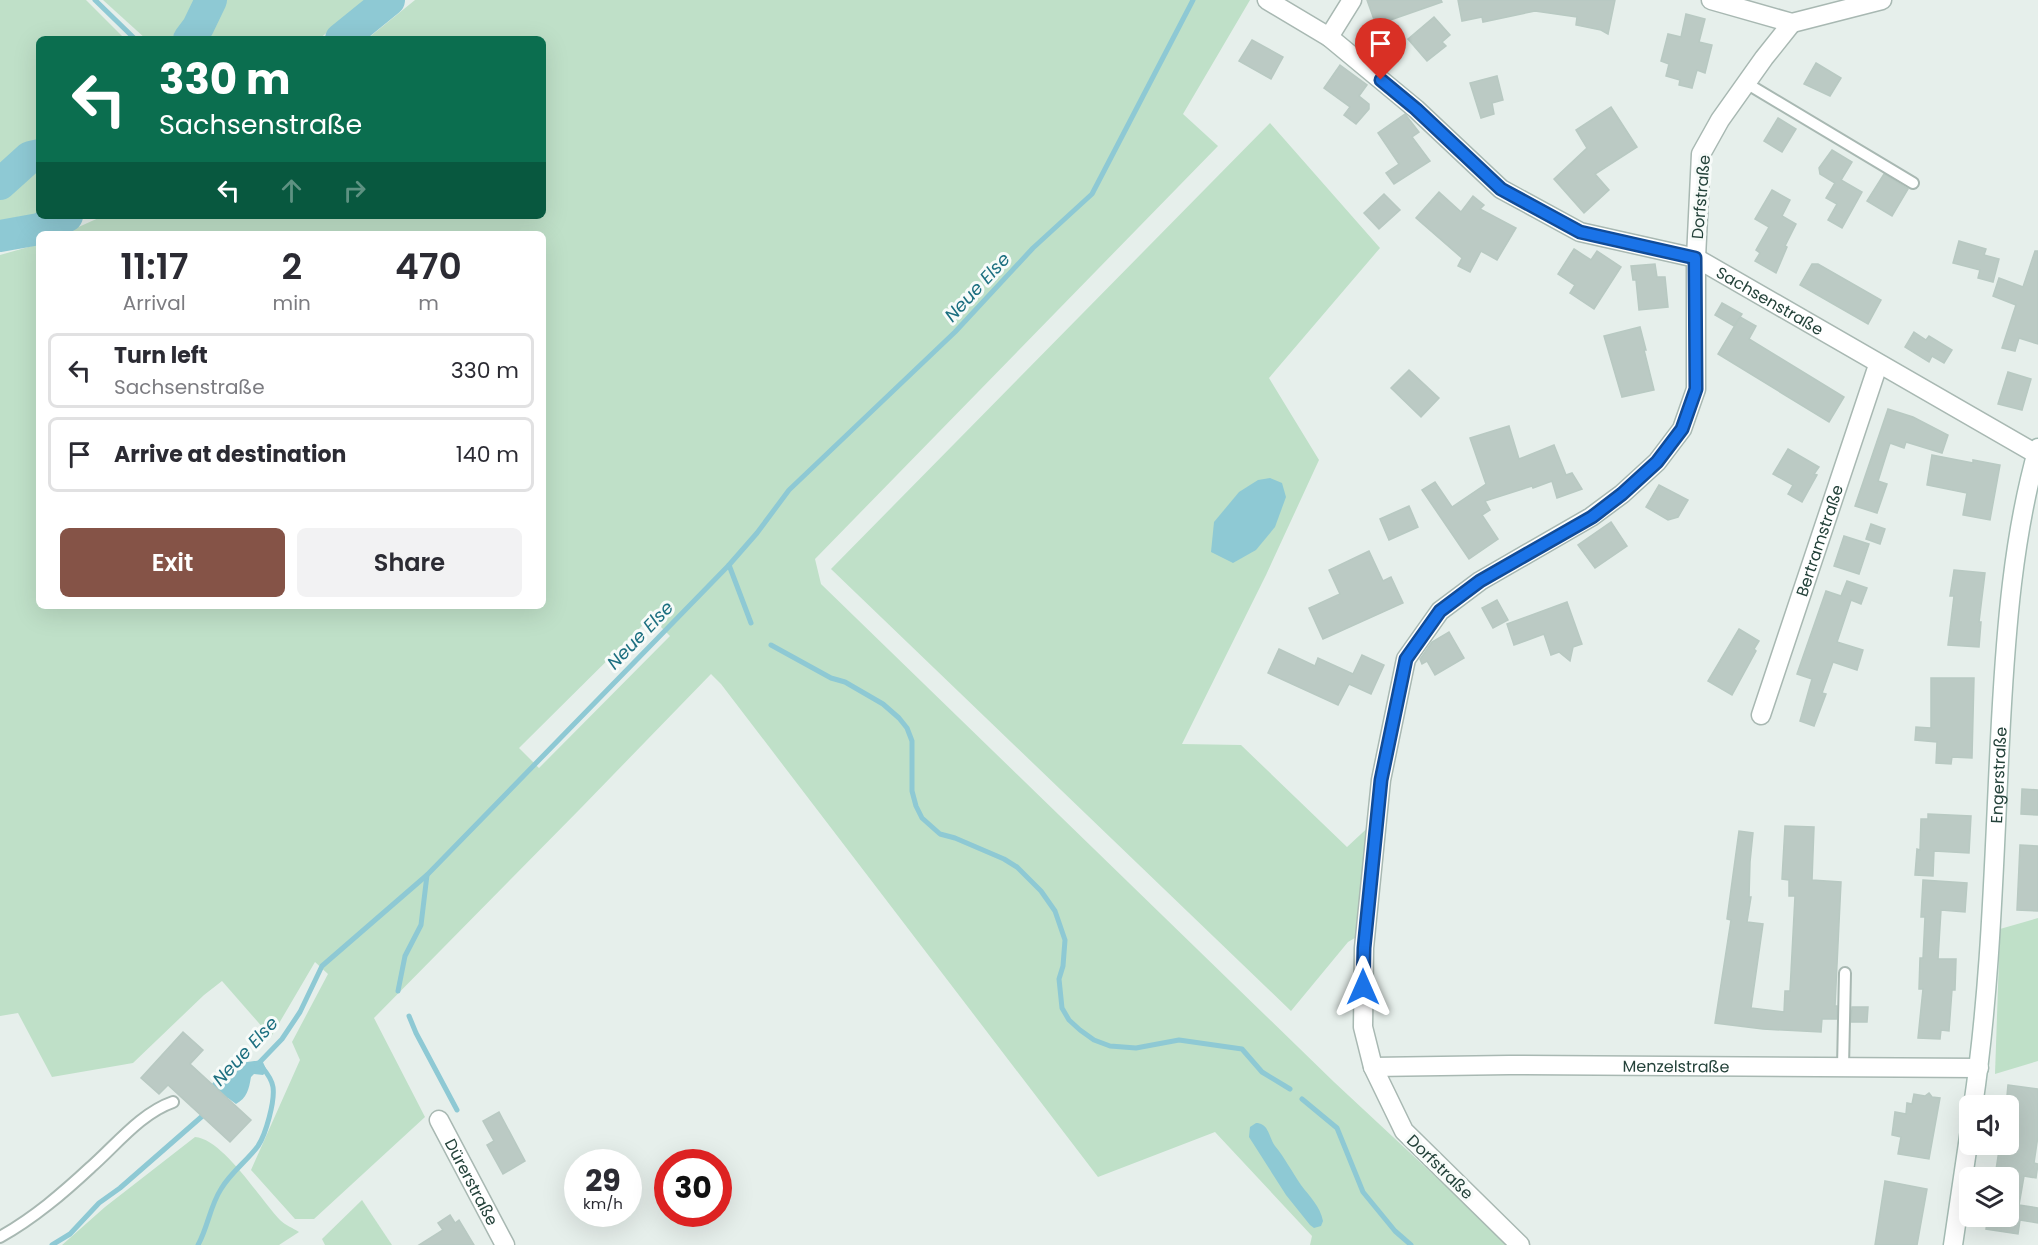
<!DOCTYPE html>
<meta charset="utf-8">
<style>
:root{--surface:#fff;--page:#f2f2f3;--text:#2b2b33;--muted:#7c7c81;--line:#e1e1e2;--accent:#855347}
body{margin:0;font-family:Poppins,sans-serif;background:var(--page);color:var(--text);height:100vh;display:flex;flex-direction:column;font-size:22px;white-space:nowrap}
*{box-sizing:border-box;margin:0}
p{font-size:20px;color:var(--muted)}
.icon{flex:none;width:33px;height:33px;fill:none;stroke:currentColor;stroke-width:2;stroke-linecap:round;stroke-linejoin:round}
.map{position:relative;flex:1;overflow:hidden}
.sheet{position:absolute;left:36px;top:231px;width:510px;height:378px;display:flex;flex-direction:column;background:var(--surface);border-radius:9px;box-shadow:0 6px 24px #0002}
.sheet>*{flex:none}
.banner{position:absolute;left:36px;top:36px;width:510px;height:183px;border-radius:9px;box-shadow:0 6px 24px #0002;background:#0b6e4f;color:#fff;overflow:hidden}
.buttons{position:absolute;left:1959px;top:1095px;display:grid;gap:12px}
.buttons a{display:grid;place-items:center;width:60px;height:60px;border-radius:9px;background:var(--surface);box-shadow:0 6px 24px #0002;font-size:30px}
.speed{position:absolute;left:564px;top:1149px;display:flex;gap:12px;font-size:30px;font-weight:700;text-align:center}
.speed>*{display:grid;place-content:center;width:78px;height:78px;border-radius:50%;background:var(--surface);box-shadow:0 6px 24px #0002;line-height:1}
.speed small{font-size:15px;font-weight:400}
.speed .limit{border:9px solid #d22;background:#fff;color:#111}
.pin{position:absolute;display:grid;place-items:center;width:51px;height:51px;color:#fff;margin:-62px -26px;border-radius:50% 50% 50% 0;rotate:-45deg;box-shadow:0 0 6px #0007}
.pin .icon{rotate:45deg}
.me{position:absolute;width:66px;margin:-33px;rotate:0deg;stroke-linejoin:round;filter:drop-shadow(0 0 4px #0008)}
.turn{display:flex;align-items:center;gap:21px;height:126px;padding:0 24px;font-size:27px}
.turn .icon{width:78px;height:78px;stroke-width:2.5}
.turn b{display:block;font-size:42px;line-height:51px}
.lanes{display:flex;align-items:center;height:57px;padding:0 24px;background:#0003;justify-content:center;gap:30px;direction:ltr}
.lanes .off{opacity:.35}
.eta{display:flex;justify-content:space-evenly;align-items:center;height:102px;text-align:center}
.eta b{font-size:36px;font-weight:600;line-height:42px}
.button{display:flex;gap:12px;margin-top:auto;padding:12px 24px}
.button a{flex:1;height:69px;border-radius:9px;background:var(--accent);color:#fff;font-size:24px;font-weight:600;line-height:69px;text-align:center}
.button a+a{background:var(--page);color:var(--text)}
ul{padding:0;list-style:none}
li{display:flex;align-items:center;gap:18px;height:75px;margin:0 12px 9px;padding:0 12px;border:3px solid var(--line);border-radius:9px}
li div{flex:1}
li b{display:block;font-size:22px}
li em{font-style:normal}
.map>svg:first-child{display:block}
</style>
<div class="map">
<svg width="2038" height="1245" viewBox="0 0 2038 1245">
<rect width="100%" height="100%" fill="#e6efeb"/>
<g fill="#bfe0c8" fill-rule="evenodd">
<path d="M0,0H86L125,39H39V212L25,218L0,221Z"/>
<path d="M103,0H367L319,39H146Z"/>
<path d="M415,0H1250L1183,114L1218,146L815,559L821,584L1334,1082L1509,1245H1310L1312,1236L1215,1132L1098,1177L721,684L711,674L580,809L374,1018L425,1117L314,1219H295L251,1170L300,1060L292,1042L328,974L315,962L271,1037L222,981L204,995L133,1063L52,1077L18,1013L0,1016V255L39,244V606H543V234H63L103,216H543V39H367ZM651,617L670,636L539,768L519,748Z"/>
<path d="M1270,123L1380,248L1269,378L1319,460L1266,575L1182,744L1241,745L1347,847L1388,809L1375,926L1348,942L1291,1011L831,569Z"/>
<path d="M2038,918V1061L1995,1074L2000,929Z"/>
<path d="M195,1137C223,1139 260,1199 280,1220C285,1225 293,1228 299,1232L279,1245H62L105,1207Z"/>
<path d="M362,1200L392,1245H325L322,1239Z"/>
</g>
<g fill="#8ec9d4">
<path d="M1270,478L1282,483L1286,497L1275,527L1256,550L1233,563L1211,552L1214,522L1239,492L1258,480Z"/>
<path d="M262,1060L267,1071L263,1075L254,1074L251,1077C249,1089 247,1098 236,1104L228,1098L213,1112L217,1090L212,1084L216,1079L215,1076L227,1065Z"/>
<path d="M1256,1123C1269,1123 1269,1138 1275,1146C1285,1158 1292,1172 1301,1185C1310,1197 1320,1206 1323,1221L1321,1226L1314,1228L1310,1225L1286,1195L1249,1137L1250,1127Z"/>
</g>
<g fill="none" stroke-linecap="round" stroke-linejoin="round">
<g stroke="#8ec9d4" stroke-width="5">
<path d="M95,0L135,39"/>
<path d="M729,565L751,623"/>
<path d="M771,645L831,678L845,682L883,704L899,718L907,728L912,741V791L916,806L922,818L940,834L955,838L1004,859L1017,867L1041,891L1055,911L1065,940L1063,966L1059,979L1062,1008L1069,1020L1080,1030L1094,1040L1110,1046L1136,1048L1179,1040L1242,1049L1262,1072L1290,1089"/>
<path d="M398,991L405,956L421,925L427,875"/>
<path d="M409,1016L416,1033L457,1110"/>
<path d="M257,1065L282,1039L300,1012L322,966L427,875L729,565L757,533L789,490L955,332L1033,248L1092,194L1193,0"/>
<path d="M1302,1099L1337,1128L1363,1192L1395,1231L1411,1245"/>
<path d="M52,1245L70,1234L99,1203L120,1188L207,1112"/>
<path d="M198,1245C208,1227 210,1206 221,1189C231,1172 247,1161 258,1146C266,1134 275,1101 273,1087C272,1080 267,1073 262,1067"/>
</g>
<g stroke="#8ec9d4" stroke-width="32">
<path d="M189,39L198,27L211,0"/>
<path d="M341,39L389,0"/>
<path d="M0,184L30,157L39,155"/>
<path d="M0,236L39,229L67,216"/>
</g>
</g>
<g fill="#bbcac4" stroke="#b8c9c2" stroke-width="1.5">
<path d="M1367,0H1441L1442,2L1376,25Z"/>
<path d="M1458,0H1615L1608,34L1601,30L1576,25L1577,17L1535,11L1483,22L1482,17L1462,21Z"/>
<path d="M1686,14L1705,19L1699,42L1712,45L1705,73L1697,70L1692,88L1679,85L1680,80L1666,76L1669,64L1661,61L1668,34L1681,37Z"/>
<path d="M1434,17L1450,35L1442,42L1446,46L1427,61L1408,39Z"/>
<path d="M1252,40L1283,57L1271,79L1239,61Z"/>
<path d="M1816,63L1841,78L1830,96L1804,84Z"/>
<path d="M1340,65L1367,85L1359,96L1369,104V109L1356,124L1344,115L1350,107L1324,88Z"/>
<path d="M1497,76L1503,100L1492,103L1494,114L1481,118L1470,83Z"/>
<path d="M1611,107L1637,147L1595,174L1609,190L1584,213L1554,179L1587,148L1576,130Z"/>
<path d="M1405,114L1419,132L1412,137L1430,161L1394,184L1386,173L1399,164L1378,133Z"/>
<path d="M1778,118L1796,129L1782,152L1764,141Z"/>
<path d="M1832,150L1852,162L1841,180L1862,192L1842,228L1828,220L1837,204L1826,198L1835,183L1820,174L1819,168Z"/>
<path d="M1884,174L1908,189L1892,216L1867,201Z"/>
<path d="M1772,190L1790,200L1782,216L1796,224L1785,246L1787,247L1776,273L1755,261L1760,253L1756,250L1769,227L1755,219Z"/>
<path d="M1439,192L1461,212L1473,196L1484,205L1480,209L1516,228L1497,260L1481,251L1470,272L1458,266L1462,258L1416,218Z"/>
<path d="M1384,194L1400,210L1379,229L1364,213Z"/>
<path d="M1959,241L1986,249L1984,255L1999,259L1993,282L1978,278L1980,270L1953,263Z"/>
<path d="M1574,249L1591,260L1597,251L1621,267L1594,309L1570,293L1575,285L1558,274Z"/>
<path d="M2035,251H2038V344L2019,338L2015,351L2002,348L2016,305L1993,296L1999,278L2023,287Z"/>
<path d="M1655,264L1657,277H1665L1668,307L1639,310L1636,280H1633L1631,266Z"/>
<path d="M1812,264H1818L1881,300L1868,324L1800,285Z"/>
<path d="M1722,303L1742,314L1734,326L1715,315Z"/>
<path d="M1740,317L1756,326L1749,339L1844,397L1829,422L1718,354Z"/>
<path d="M1640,327L1646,350H1644L1654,390L1622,397L1604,336Z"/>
<path d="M1914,332L1926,340L1929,336L1952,350L1944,363L1932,356L1929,362L1905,347Z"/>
<path d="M1409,370L1439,398L1421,417L1391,388Z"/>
<path d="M2008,372L2031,379L2022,410L1998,404Z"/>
<path d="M1888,409L1913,417L1948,435L1942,453L1906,442L1904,448L1890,443L1878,481L1887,484L1877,513L1855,506Z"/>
<path d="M1509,426L1519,459L1554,445L1566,475L1572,473L1582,489L1557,498L1552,481L1533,488L1532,486L1485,501L1490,510L1482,515L1498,539L1469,559L1422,490L1435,482L1452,507L1486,484L1470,438Z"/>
<path d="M1788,449L1819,467L1814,474L1817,475L1802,502L1788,494L1793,485L1773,474Z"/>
<path d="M1932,455L1973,463V460L2000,465L1990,520L1963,515L1967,493L1927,485Z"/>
<path d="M1659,485L1688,500L1678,517L1668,520L1646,507Z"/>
<path d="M1409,506L1418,527L1389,540L1380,519Z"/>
<path d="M1611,522L1627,546L1595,568L1578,545Z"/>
<path d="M1871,524L1885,529L1880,544L1866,539Z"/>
<path d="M1844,536L1869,544L1859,574L1834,566Z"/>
<path d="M1369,551L1383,581L1391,577L1403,603L1323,639L1309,608L1340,594L1329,570Z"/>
<path d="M1954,570L1985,573L1979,622H1981L1979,647L1948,645L1954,596H1950Z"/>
<path d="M1847,581L1867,588L1861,604L1851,600L1837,642L1863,650L1857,670L1833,662L1822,693L1826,694L1814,726L1800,721L1812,679L1797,674L1826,591L1841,596Z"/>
<path d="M1497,600L1508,620L1493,628L1482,608Z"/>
<path d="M1567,602L1582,644L1573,647L1570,661L1559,652L1551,655L1544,634L1514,645L1507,624Z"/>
<path d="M1739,629L1759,641L1754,649L1756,651L1732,695L1708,681Z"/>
<path d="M1449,632L1464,658L1435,675L1427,661L1422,664L1420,659L1432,642Z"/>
<path d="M1279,649L1315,666L1318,658L1353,674L1362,655L1384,665L1371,694L1349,684L1338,705L1268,673Z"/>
<path d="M1931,678H1974L1972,758L1952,757L1951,764L1936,763L1937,742L1915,740L1916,727L1931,728Z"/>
<path d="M2022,789L2038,790V815L2021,814Z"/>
<path d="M1928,814L1971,816L1969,853L1934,851L1933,876L1915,875L1917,849L1920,850L1921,819H1928Z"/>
<path d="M1785,826L1814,827L1812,880L1841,882L1835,1006H1837V1019H1822L1821,1032L1763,1029L1715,1023L1731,920L1727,919L1739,831L1753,833L1750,862L1749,897H1751L1747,922L1763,924L1751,1008L1784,1012L1785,991H1790L1795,896H1789V880L1782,879Z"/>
<path d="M2020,845L2038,846V911L2017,910Z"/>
<path d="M1923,880L1967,883L1965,912L1941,910L1938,959H1956L1955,990H1952L1949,1031L1941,1030L1940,1039L1918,1038L1923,989H1919L1920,958H1923L1925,917H1921Z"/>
<path d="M1852,1007H1868L1867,1022H1851Z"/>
<path d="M183,1032L203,1050L190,1064L251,1120L230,1142L168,1085L159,1094L141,1078Z"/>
<path d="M2008,1085L2038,1089V1136L2034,1163L2038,1164L2036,1178L2024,1176L2019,1205L2038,1208V1223L2020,1220L2018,1234L1986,1229L1988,1216H2008V1178L1995,1176L2000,1144H2008V1106H2006Z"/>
<path d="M1929,1093L1932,1097L1940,1098L1929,1159L1898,1154L1901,1137L1892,1135L1895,1112L1906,1114L1907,1103L1912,1104L1914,1094L1925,1096Z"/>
<path d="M499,1112L525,1161L503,1174L487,1145L494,1141L483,1121Z"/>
<path d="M1885,1181L1927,1189L1917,1245H1875Z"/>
<path d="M450,1215L455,1223L459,1220L474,1245H419L443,1230L438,1223Z"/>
</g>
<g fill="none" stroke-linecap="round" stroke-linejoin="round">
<defs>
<g id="service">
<path d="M1746,83L1913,183"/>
<path d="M1843,1067L1845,973"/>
<path d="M0,1237C34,1218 63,1193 91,1167C116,1145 141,1113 173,1102"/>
</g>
<g id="minor">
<path id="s1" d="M1267,0L1329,37L1416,109L1501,189L1580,232L1696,258L2038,455"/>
<path d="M1711,0L1792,23L1882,0"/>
<path d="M1329,37L1352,0"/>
<path id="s2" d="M1761,715L1878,365"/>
<path id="s3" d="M1373,1067L1509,1065L1979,1068"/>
<path id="s4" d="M439,1120L505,1245"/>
<path d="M1520,1245L1404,1131L1373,1067L1363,1027L1364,948L1381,780L1406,659L1440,611L1480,581L1591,517L1622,494L1657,462L1682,429L1696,389V258L1701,154L1720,120L1764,58L1792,23"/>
</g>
<g id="secondary">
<path id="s5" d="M1973,1106C1992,979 1994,849 2001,721C2006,630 2013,536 2038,448"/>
<path d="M1953,1245L1970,1130"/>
</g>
</defs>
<use href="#service" stroke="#a8b8b2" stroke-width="14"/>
<use href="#minor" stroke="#a8b8b2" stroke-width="21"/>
<use href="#secondary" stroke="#a4bbb3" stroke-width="21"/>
<use href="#service" stroke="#fff" stroke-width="10"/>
<use href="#minor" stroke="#fff" stroke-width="18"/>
<use href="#secondary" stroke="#fff" stroke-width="18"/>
</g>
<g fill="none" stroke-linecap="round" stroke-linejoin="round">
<defs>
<path id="route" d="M1363,987L1364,948L1381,780L1406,659L1440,611L1480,581L1592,517L1622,494L1657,462L1682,429L1696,389L1695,258L1580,232L1501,189L1416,109L1381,80"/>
</defs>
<use href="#route" stroke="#114b97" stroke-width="15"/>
<use href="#route" stroke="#1a73e8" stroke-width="10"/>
</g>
<g text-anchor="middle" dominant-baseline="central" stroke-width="6" stroke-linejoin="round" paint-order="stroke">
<g font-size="16" fill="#24423a" stroke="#f7fbf9">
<text transform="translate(1701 197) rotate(-85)">Dorfstraße</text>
<text stroke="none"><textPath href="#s1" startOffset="596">Sachsenstraße</textPath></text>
<text stroke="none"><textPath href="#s2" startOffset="184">Bertramstraße</textPath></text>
<text stroke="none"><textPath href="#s5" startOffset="332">Engerstraße</textPath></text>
<text stroke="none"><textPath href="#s3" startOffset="303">Menzelstraße</textPath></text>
<text transform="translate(1440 1167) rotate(44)">Dorfstraße</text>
<text stroke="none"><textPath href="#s4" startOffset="70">Dürerstraße</textPath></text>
</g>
<g font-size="18" font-style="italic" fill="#1c6f80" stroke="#f7fbf9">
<text transform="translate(977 287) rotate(-47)">Neue Else</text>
<text transform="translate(640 635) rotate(-46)">Neue Else</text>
<text transform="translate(245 1051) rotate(-47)">Neue Else</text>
</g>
</g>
</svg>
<div class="buttons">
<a><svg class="icon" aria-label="sound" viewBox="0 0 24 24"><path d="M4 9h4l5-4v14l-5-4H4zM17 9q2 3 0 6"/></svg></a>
<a><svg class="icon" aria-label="layers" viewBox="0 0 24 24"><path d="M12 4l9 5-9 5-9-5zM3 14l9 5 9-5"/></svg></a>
</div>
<div class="speed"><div>29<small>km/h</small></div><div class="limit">30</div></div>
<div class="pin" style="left:1381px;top:80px;background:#d93025"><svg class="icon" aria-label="arrive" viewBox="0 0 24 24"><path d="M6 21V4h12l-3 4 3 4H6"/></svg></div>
<svg class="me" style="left:1363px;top:987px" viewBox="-20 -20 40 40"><path d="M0-17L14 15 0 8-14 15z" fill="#1a73e8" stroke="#fff" stroke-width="4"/></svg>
<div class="banner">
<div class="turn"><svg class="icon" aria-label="left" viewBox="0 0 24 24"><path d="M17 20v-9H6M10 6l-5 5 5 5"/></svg><div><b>330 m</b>Sachsenstraße</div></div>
<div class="lanes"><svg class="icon" aria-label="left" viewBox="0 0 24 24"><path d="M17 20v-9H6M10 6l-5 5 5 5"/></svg><svg class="icon off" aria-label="ahead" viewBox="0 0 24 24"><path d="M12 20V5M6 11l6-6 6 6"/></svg><svg class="icon off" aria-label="right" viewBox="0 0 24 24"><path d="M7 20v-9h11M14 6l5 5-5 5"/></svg></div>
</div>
<section class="sheet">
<div class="eta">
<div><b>11:17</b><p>Arrival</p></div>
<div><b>2</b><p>min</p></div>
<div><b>470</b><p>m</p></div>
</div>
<ul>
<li><svg class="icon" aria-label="left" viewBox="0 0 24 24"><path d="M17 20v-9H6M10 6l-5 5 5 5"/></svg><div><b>Turn left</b><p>Sachsenstraße</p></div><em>330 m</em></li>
<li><svg class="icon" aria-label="arrive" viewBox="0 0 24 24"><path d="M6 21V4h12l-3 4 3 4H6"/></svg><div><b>Arrive at destination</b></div><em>140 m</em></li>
</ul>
<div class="button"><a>Exit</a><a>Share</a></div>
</section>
</div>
